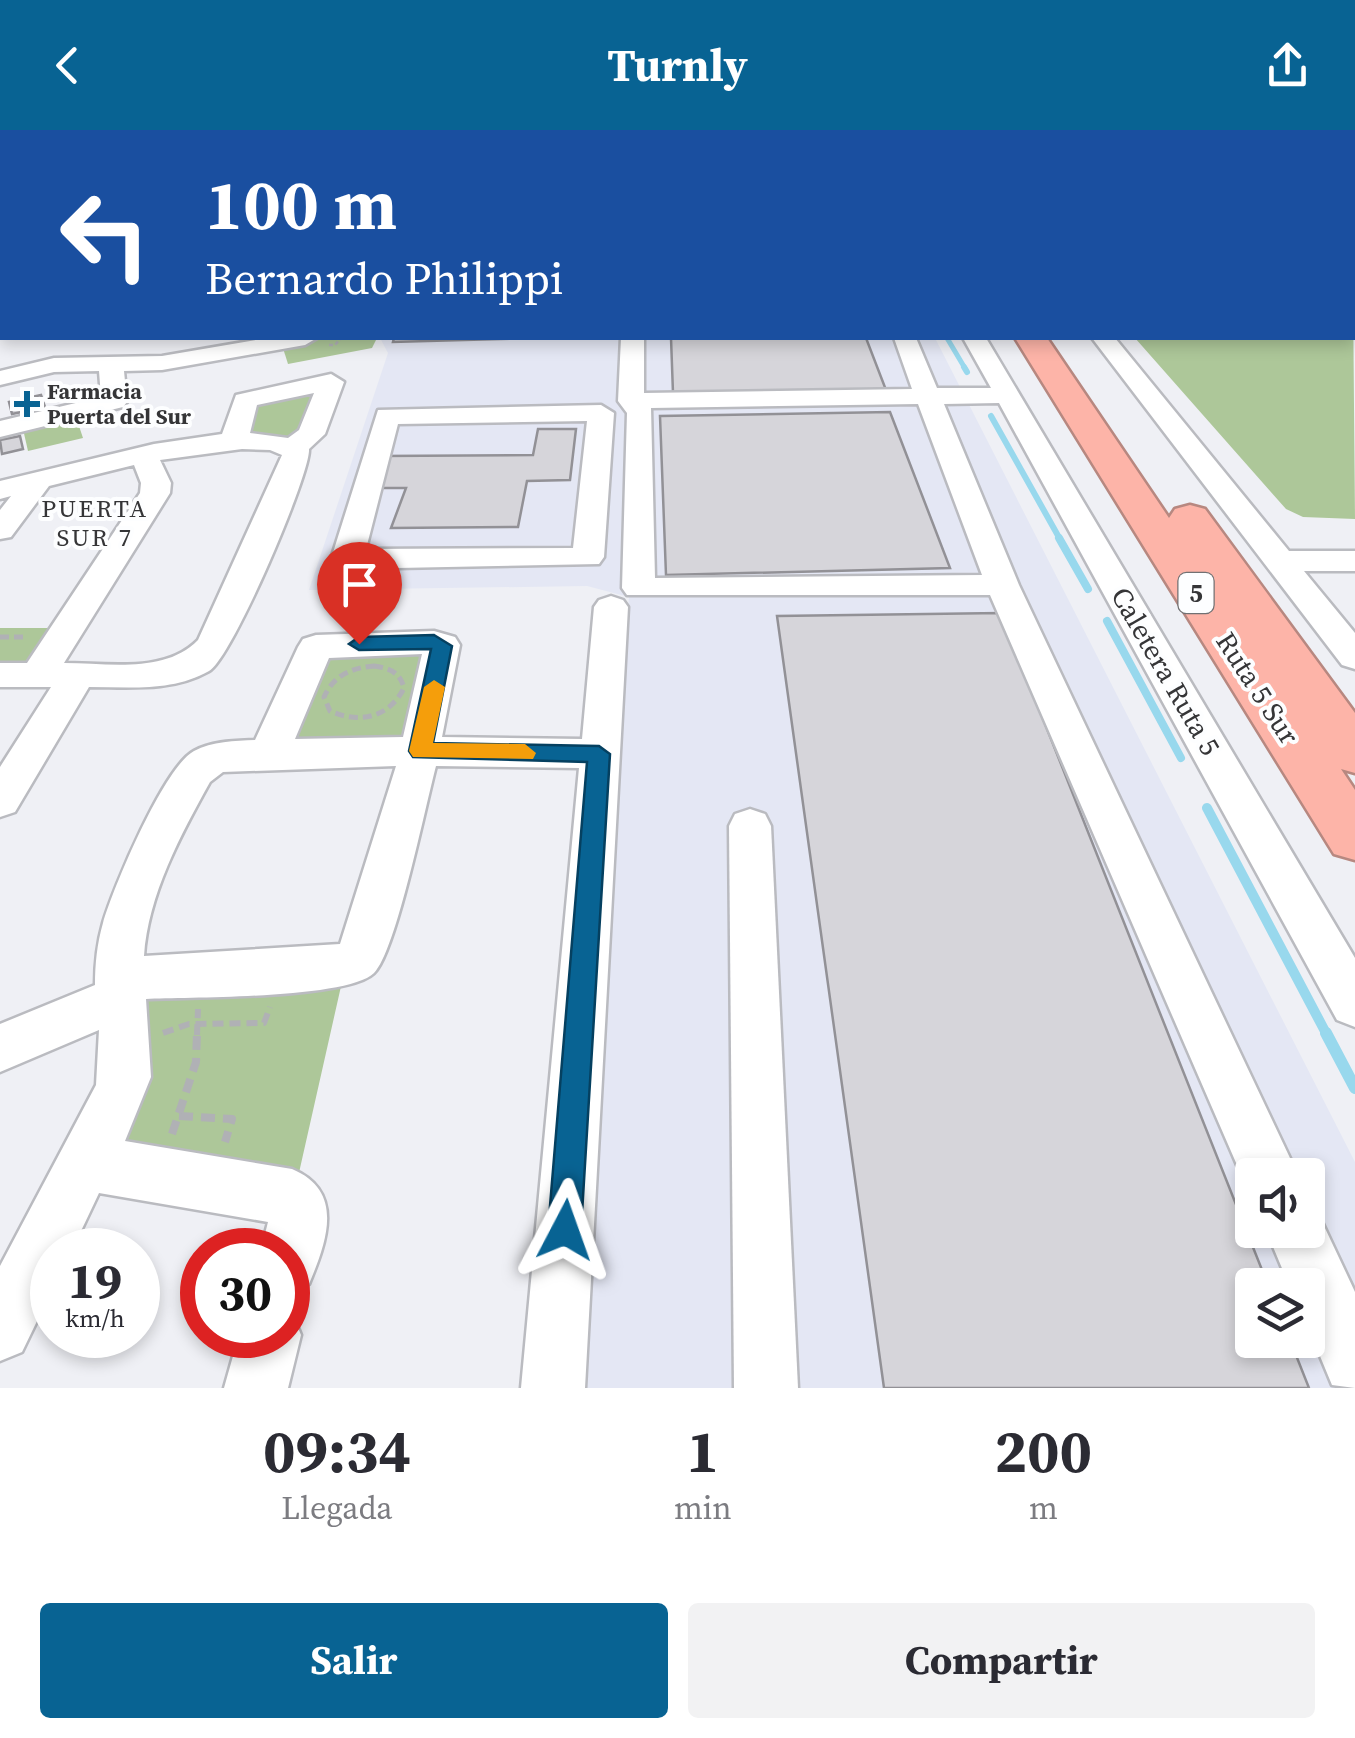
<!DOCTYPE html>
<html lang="es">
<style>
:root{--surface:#fff;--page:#f2f2f3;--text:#2b2b33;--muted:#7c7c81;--accent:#086393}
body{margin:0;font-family:"Source Serif 4",serif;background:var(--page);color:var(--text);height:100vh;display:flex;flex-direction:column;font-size:38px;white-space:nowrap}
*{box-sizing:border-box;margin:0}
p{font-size:32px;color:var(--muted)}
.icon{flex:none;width:55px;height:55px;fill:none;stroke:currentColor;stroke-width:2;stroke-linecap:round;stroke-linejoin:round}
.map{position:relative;height:1258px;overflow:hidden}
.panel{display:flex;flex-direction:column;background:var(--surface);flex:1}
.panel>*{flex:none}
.hud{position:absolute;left:0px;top:0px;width:1355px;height:210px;box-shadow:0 5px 15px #0003;background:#1a4fa0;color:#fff;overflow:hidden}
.tools{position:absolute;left:1235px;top:1028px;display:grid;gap:20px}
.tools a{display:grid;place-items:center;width:90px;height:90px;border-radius:10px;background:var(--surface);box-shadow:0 5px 15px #0003;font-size:50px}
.speed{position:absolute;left:30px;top:1098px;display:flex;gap:20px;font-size:50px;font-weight:700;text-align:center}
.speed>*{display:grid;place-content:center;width:130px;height:130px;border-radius:50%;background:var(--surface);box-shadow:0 5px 15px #0003;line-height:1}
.speed small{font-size:25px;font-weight:400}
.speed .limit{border:15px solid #d22;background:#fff;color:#111}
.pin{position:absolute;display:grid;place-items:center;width:85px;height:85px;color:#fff;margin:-102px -42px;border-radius:50% 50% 50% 0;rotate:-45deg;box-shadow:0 0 10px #0007}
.pin .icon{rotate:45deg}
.me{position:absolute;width:110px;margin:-55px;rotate:4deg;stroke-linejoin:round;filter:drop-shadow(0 0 8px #0008)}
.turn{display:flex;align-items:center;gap:35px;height:210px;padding:0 40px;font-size:45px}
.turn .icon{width:130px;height:130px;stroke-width:2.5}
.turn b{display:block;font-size:70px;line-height:85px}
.eta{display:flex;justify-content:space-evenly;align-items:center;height:170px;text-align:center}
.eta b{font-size:60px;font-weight:700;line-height:70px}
.action{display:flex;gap:20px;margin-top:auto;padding:20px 40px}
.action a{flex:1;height:115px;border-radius:10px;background:var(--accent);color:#fff;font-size:40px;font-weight:700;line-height:115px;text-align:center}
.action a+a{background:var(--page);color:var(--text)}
header{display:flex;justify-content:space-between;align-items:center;height:130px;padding:0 40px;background:var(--accent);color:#fff;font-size:45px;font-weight:700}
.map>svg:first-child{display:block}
</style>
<header><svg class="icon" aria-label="back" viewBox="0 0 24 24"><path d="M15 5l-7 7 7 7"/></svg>Turnly<svg class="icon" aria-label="share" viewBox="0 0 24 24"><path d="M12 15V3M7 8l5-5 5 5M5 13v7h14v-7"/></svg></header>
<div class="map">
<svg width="1355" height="1258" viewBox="0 0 1355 1258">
<rect width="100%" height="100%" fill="#eff0f5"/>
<path fill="#e4e7f4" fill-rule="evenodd" d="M380,208H935L1355,1032V1258H556L629,467L587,456L309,460L388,223ZM1252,1045H1308V1100H1252ZM1252,1155H1308V1210H1252Z"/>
<g fill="#adc799">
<path d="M1353,162L1355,389L1303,387L1286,379L1135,208H1352Z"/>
<path d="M326,208H377L372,218L288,234L282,215Z"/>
<path d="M315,256L308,301L293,307L243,305L249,272Z"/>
<path d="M76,287L83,308L28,321L23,299Z"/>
<path d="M0,498H61C45,526 34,536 0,535Z"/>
<path d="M424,517L411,609L287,611L315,529Z"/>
<path d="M344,843L296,1056L123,1021V1000L149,925L142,869Z"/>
</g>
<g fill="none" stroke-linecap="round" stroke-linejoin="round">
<path stroke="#98d8ed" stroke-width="5" d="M947,208L966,240"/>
<g stroke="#98d8ed" stroke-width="6">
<path d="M964,237L967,242"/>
<path d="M991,286L1061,411"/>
</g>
<g stroke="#98d8ed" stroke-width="8">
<path d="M1059,408L1088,459"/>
<path d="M1107,491L1181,628"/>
</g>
<path stroke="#98d8ed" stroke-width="10" d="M1207,678L1327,905"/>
<path stroke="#98d8ed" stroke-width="12" d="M1326,903L1355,958"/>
</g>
<g fill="#d6d5da" stroke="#929196" stroke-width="2.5">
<path d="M684,0H798L799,2H685Z"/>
<path d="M394,208H534L393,212Z"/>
<path d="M671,208H866L886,260L673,263Z"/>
<path d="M41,265L45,277L12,284L9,272Z"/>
<path d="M890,282L950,438L666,445L660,286Z"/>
<path d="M538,299H576L570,350L527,351L518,397L391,398L406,358H367L380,326L533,325Z"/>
<path d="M20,306L23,319L2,324L0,310Z"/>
<path d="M1001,483L1268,1155H1252V1210H1290L1309,1258H884L777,486Z"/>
</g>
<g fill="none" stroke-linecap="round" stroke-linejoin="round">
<defs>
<g id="minor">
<path d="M628,0H644V2H629Z"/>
<path d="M664,0H680L681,2H666Z"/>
<path d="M808,0H824L825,2H810Z"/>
<path d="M845,0H861L863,2H847Z"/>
<path d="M934,0H950L952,2H936Z"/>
<path d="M1168,0H1185L1187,2H1170Z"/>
<path d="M1234,0H1252L1254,2H1236Z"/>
<path d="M1295,0H1313L1315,2H1297Z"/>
<path d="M1352,23L1355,24V35L1352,34Z"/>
<rect x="1352" y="74" width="3" height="10"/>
<rect x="0" y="94" width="2" height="12"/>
<path d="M1352,122L1355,123V135L1352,134Z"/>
<rect x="0" y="138" width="2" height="12"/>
<rect x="0" y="177" width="2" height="14"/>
<path d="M267,208H317L305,215L162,240L124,241L127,272L123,277L0,307V291L101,267L99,241L54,242L0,255V241L54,228L162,226Z"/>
<path d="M621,208H644V263L912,259L894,208H916L937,258H991L963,208H986L1355,828V897L1337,890L999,273L944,274L1019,455L1298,1045H1252L1250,1065L990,465H627L622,458L627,283L618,271ZM918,274L982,445L655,448L651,278Z"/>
<path d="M1092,208H1115L1289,421H1355V441H1304L1355,503V539L1342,535Z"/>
<path d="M331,244L344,252L325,304L309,319C311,343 232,528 209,541C172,562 130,557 89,557L15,682L0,687V637L51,557H0V533H27L140,363L141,353L134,335L49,356L11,407L0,409V380L11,366L0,369V351L154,314L222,304L236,265ZM314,263L299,300L288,308L250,303L257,275ZM242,319L270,320L282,325L198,510C165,544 108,533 64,533L170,363L171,353L160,330Z"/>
<path d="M601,275L614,283L604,427L599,434L347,439L336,436L331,429L378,280ZM587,291L573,418L366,419L398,294Z"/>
<path d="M611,466L623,470L628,477L585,1258H521L579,638L436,636C426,673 396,822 374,843C348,869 189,867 146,869L151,947L125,1011L292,1039C345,1061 327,1111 309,1154L288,1163V1120H261L268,1092L99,1063L72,1120H52V1160L22,1222L0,1231V1136L96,955L99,900L0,942V894L95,855C95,834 97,814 103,793C113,758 164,637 194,621C212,611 235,611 255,610L298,517L303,509L316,505L434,501L455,507L460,515L442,607L582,609L594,477L599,470ZM422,524L403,607L295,609L329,528ZM396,636L340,814L144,826C148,765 181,704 210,652L223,642Z"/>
<path d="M750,679L765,684L771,696L798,1258H734L729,696L735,684Z"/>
<path d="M1308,1076L1316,1079L1355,1162V1258L1332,1255L1308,1197V1155H1289L1266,1100H1308Z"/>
<path d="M288,1181L292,1183L301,1205L288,1258H224L239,1205H288Z"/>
</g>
<g id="highway">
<path d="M904,0H925L926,2H905Z"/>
<path d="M1015,208H1047L1169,388L1175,379L1190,375L1205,379L1355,583V643L1341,639L1355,660V730L1334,724Z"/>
</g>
</defs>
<use href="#minor" stroke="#babbc0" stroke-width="5"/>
<use href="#highway" stroke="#b78880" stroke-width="5"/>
<path stroke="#b0b1b5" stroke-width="2.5" stroke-dasharray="4 2.5" stroke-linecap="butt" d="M329,215H335L341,208"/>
<g stroke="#b0b1b5" stroke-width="5" stroke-dasharray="9 5" stroke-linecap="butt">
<path d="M0,507H27"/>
<path d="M374,536C389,538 400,542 404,558C389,588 359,594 330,581L324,567C334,545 351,538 374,536Z"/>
</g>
<g stroke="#b0b1b5" stroke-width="6" stroke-dasharray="11 6" stroke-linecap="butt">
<path d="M163,903L189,894L264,893L270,877"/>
<path d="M197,905L198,879"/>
</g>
<g stroke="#b0b1b5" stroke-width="8" stroke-dasharray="14 8" stroke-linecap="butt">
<path d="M179,986L232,989L225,1012"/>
<path d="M172,1004L196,932L197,903"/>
</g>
<use href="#minor" fill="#fff" fill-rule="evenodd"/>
<use href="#highway" fill="#fdb4a8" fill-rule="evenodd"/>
</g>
<path fill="#086393" stroke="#054060" stroke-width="2.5" d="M434,505L452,516L433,613L599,616L610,624L581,1100L577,1111L565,1116L553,1111L548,1100L587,632L413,627L409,621L431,519L359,520L349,514L359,507Z"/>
<path fill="#f59e0b" d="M434,550L445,557L433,613L525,614L536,623L533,629L413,627L409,621L424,557Z"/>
<path fill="#086393" stroke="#fdfeff" stroke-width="4" d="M22 259h10v10h10v10h-10v10h-10v-10h-10v-10h10z"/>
<g text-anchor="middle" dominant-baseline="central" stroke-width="8" stroke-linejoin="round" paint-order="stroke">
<g font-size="22" font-weight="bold" fill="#353537" stroke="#fdfeff" text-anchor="start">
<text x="47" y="261">Farmacia<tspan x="47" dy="25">Puerta del Sur</tspan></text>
</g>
<g font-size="25" letter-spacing="2.5" fill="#353537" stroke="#fdfeff">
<text x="95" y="378">PUERTA<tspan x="95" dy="29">SUR 7</tspan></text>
</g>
<rect fill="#fdfeff" stroke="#717173" stroke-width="2.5" x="1178.5" y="443" width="35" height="40" rx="8"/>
<g font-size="25" font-weight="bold" fill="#353537">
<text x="1196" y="463">5</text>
</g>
<g font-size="28" fill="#353537" stroke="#fdfeff">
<text transform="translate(1166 541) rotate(60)">Caletera Ruta 5</text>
<text transform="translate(1258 558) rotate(57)">Ruta 5 Sur</text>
</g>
</g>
</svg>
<div class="tools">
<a><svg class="icon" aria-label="sound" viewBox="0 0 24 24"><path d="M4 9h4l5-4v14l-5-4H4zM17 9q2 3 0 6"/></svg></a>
<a><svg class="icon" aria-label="layers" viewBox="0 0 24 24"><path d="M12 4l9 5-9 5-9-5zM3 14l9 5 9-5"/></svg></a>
</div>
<div class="speed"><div>19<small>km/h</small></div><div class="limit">30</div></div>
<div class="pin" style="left:359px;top:514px;background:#d93025"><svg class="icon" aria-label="arrive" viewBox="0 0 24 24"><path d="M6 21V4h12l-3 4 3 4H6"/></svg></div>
<svg class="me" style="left:565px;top:1100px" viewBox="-20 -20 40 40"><path d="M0-17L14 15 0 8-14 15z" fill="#086393" stroke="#fff" stroke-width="4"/></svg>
<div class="hud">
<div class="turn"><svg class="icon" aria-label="left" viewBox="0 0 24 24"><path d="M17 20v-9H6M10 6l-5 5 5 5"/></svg><div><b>100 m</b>Bernardo Philippi</div></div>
</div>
</div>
<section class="panel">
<div class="eta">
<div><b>09:34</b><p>Llegada</p></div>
<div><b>1</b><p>min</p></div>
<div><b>200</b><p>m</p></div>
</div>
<div class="action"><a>Salir</a><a>Compartir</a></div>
</section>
